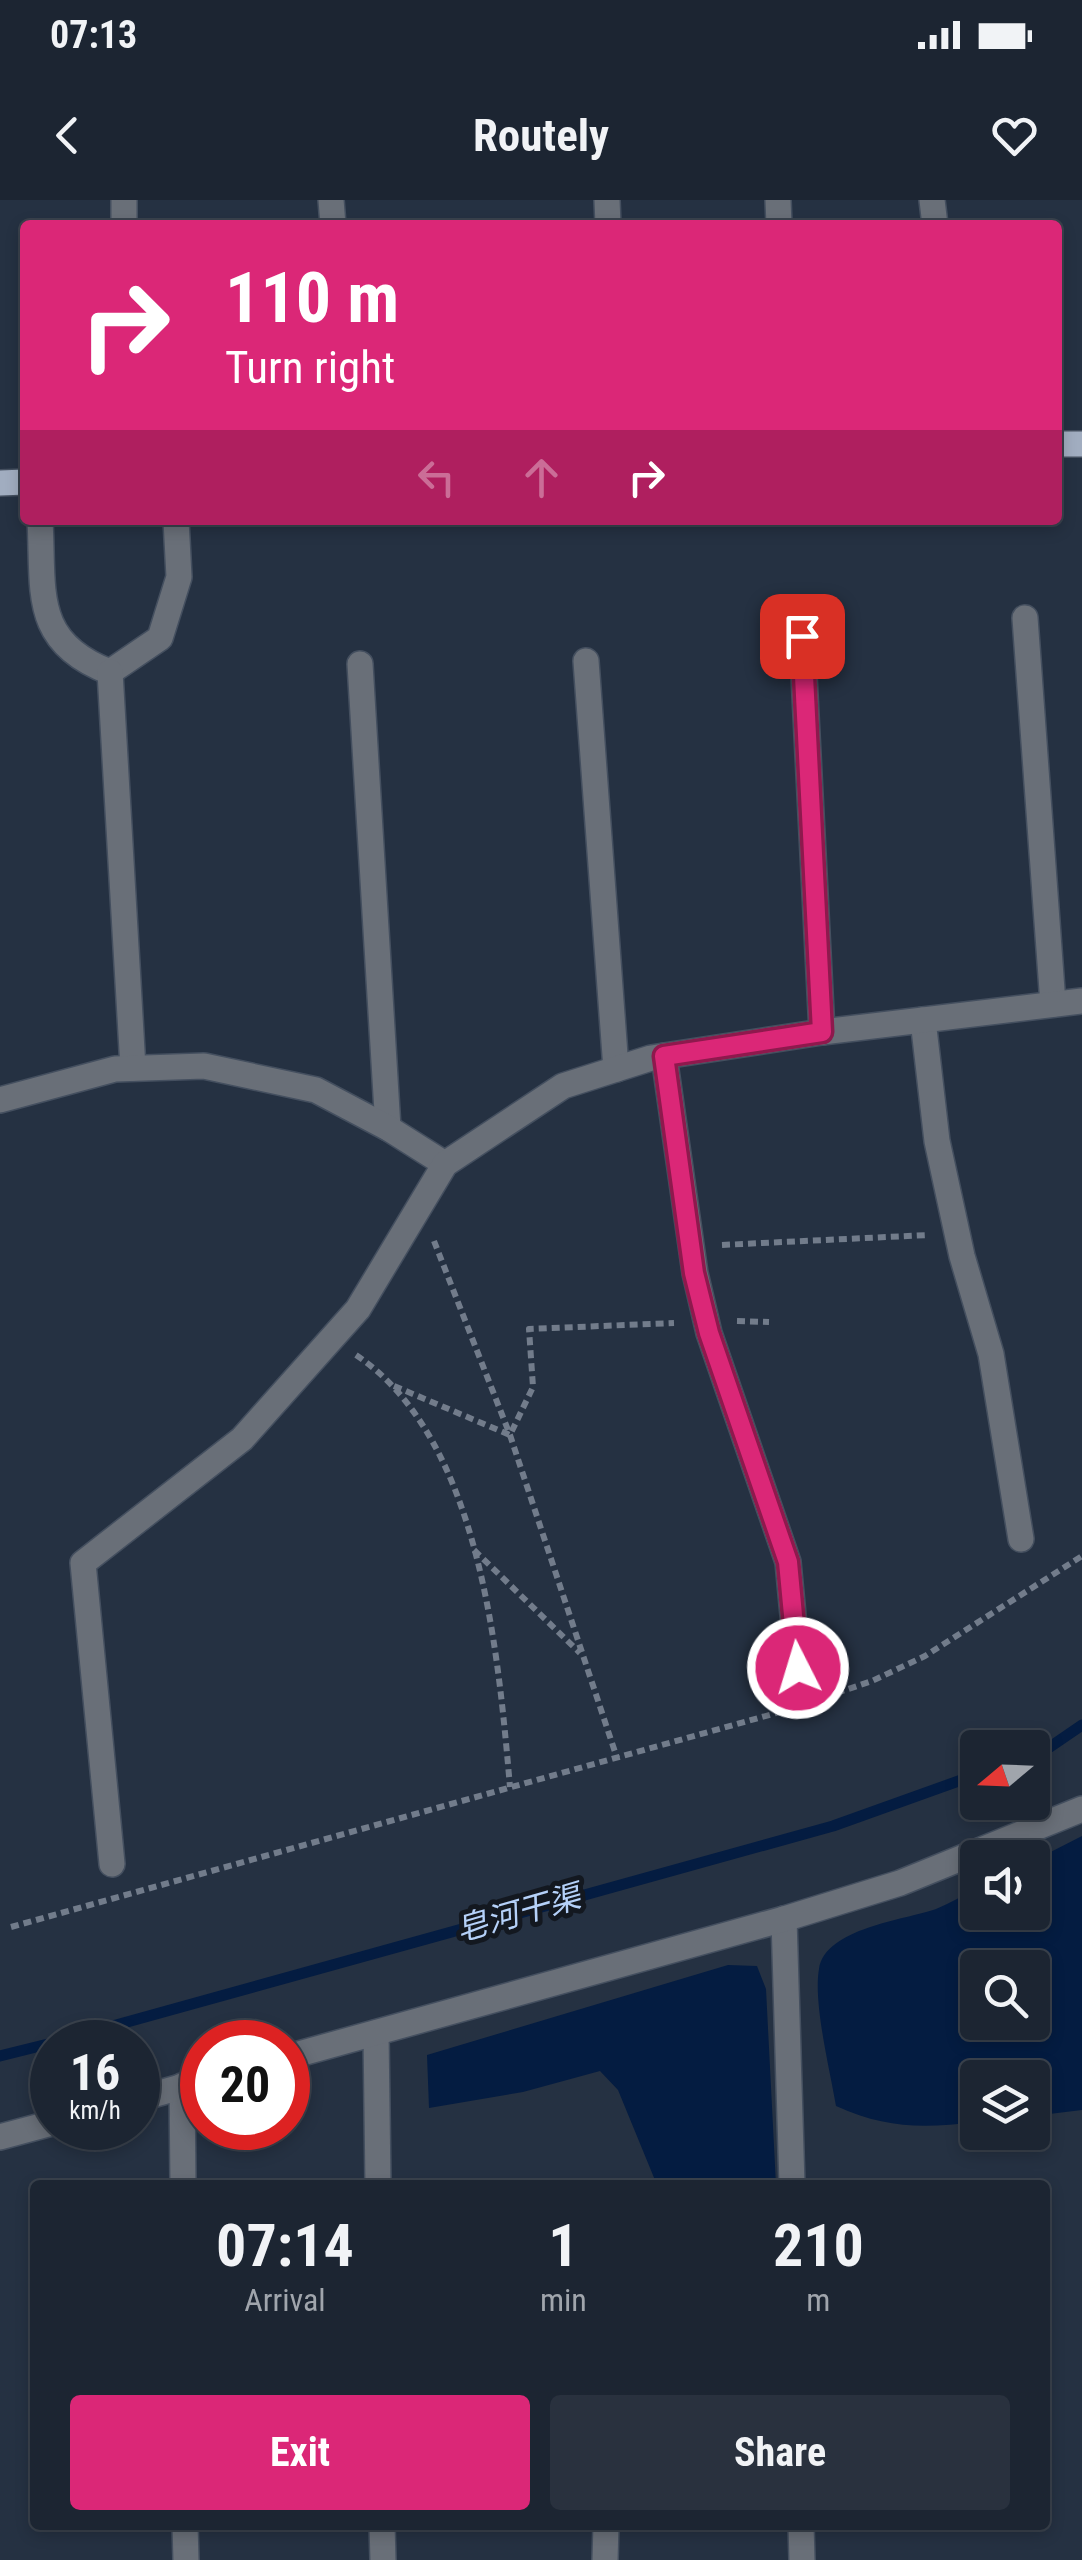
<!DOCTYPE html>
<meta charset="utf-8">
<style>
:root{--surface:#1c2532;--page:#29313e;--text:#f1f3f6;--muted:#a0a5ac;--line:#3a424d;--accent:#db2777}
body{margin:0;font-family:"Roboto Condensed","Noto Sans SC",sans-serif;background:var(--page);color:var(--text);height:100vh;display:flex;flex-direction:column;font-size:38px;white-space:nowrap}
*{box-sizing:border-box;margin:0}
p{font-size:32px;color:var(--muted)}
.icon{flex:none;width:55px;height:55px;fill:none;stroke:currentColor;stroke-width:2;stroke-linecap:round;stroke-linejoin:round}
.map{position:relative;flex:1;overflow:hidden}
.panel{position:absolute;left:30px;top:1980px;width:1020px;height:350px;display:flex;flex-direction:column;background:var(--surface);border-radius:10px;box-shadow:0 5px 15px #0003,0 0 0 2px var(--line)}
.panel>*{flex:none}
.top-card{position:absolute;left:20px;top:20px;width:1042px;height:305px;border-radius:10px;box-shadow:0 5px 15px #0003,0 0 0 2px var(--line);background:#db2777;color:#fff;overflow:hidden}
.needle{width:65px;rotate:251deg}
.buttons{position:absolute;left:960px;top:1530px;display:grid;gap:20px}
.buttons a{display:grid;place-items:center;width:90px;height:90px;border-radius:10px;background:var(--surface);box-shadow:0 5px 15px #0003,0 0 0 2px var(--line);font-size:50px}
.speed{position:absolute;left:30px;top:1820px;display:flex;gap:20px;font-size:50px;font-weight:700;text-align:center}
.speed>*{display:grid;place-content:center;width:130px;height:130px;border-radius:50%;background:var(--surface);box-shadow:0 5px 15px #0003,0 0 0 2px var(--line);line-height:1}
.speed small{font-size:25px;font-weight:400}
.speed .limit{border:15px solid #d22;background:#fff;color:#111}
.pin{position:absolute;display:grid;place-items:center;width:85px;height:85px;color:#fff;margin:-42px;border-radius:20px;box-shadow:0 5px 15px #0006}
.me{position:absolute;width:110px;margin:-55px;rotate:355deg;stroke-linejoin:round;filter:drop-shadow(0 0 8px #0008)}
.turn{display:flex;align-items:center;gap:35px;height:210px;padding:0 40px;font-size:45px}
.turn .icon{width:130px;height:130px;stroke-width:2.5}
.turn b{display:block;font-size:70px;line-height:85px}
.lanes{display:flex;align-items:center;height:95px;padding:0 40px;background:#0003;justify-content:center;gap:50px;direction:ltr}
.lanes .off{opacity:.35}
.eta{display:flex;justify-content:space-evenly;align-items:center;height:170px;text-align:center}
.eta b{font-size:60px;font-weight:700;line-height:70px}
.button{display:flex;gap:20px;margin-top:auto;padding:20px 40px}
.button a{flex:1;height:115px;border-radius:10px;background:var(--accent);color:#fff;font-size:40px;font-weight:700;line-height:115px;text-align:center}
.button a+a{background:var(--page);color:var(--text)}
.status{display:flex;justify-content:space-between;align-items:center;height:70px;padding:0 50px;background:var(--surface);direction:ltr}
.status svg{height:28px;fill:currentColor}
header{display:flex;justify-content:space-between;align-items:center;height:130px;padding:0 40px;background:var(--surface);font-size:45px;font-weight:700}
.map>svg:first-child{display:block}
</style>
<div class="status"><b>07:13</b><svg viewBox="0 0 49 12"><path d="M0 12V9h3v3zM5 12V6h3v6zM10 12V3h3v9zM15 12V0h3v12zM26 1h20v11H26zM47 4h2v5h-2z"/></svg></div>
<header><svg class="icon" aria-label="back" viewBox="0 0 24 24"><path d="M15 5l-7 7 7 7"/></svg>Routely<svg class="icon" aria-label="heart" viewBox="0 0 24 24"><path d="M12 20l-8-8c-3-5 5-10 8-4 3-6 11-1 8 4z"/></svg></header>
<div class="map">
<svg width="1082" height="2360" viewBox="0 0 1082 2360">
<rect width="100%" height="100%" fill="#253142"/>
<g fill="#041c41" fill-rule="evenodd">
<path d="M1082,1636V1910L1033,1916L1032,1878H978L977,1922C924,1928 886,1929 836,1906C830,1870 813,1803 819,1769C825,1728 905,1720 936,1709C950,1703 964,1695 977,1688L978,1712H1032L1033,1661ZM978,1768H1032V1822H978Z"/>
<path d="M728,1765L757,1766L766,1789L776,1985H657L618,1890L600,1871L523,1892L429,1908L427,1855Z"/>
</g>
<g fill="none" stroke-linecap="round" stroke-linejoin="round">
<g stroke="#041c41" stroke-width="11">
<path d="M1032,1554L1047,1549L1082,1525"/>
<path d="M55,1842L833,1626L978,1574"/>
<path d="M0,1856L52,1843"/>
</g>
<defs>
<g id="minor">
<path d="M124,0V25"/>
<path d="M331,0L333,25"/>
<path d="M607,0L608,25"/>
<path d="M778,0L779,25"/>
<path d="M932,0L935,25"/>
<path d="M40,320C44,391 31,442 110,472L160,438L179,377L176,320"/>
<path d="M1025,418L1053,804"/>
<path d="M802,436L822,832"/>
<path d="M586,461L616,869"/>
<path d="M360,464L388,928"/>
<path d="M110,472L133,868"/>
<path d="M923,820L937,941L962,1056L991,1154L1021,1339"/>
<path d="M664,856L695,1073L709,1133L788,1362L798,1468"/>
<path d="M0,900L115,869L204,866L316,890L388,928L445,964"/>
<path d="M112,1664L83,1363L242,1239L358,1109L445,964L563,886L651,858L822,832L1082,801"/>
<path d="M784,1719L792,1985"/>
<path d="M376,1833L378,1985"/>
<path d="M288,1857L784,1719L900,1683L1082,1609"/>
<path d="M182,1886L183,1985"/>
<path d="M138,1899L202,1881"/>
<path d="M0,1937L52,1923"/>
<path d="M185,2325L186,2360"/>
<path d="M382,2325L383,2360"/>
<path d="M801,2325L802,2360"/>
<path d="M605,2360L606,2325"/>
</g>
<g id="major">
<path d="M1058,244H1082"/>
<path d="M0,283L25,282"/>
</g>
</defs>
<use href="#minor" stroke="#444f5f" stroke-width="28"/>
<use href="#major" stroke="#444f5f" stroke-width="28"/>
<g stroke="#727c8b" stroke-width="6" stroke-dasharray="8 5" stroke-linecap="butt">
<path d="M434,1041L510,1235L617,1558"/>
<path d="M722,1045L929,1035"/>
<path d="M737,1121L769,1122"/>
<path d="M356,1155C480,1238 498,1451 510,1587"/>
<path d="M394,1186L510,1235L533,1187L529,1129L674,1123"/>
<path d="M474,1350L580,1453"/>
<path d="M11,1727L780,1512L872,1481L925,1456L1082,1356"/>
</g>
<use href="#minor" stroke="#696f78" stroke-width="25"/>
<use href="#major" stroke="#a1adc0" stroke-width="25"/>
</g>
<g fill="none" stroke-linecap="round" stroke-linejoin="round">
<defs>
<path id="route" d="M798,1468L788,1362L709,1133L694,1073L664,856L822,832L802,436"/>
</defs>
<use href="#route" stroke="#8e194d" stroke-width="25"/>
<use href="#route" stroke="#db2777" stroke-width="18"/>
</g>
<g text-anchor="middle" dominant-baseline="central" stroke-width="10" stroke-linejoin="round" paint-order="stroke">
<g font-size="32" font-style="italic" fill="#b5d1f9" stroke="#131820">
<text transform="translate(518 1713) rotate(-16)">皂河干渠</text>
</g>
</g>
</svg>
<div class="buttons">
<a><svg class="needle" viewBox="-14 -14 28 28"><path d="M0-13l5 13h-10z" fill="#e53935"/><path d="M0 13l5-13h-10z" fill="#a0a5ac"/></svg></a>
<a><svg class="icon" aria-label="sound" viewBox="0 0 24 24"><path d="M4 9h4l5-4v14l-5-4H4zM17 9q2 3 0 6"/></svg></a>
<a><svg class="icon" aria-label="search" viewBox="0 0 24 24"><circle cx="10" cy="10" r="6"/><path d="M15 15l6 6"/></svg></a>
<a><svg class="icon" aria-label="layers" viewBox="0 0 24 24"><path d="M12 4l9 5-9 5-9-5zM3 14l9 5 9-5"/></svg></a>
</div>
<div class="speed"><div>16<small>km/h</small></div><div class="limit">20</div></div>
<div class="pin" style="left:802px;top:436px;background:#d93025"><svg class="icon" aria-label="arrive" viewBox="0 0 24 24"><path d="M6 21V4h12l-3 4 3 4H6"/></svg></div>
<svg class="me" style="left:798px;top:1468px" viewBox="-20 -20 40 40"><circle r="17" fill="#db2777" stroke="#fff" stroke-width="3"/><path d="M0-11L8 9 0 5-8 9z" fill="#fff"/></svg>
<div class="top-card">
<div class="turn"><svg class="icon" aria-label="right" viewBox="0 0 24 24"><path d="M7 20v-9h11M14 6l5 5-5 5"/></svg><div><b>110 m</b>Turn right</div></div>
<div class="lanes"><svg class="icon off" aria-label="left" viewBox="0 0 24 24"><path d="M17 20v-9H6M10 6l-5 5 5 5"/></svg><svg class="icon off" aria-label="ahead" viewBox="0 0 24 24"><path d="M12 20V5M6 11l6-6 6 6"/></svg><svg class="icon" aria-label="right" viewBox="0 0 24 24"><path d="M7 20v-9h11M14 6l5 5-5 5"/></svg></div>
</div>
<section class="panel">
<div class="eta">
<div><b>07:14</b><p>Arrival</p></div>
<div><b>1</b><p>min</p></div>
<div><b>210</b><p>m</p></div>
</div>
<div class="button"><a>Exit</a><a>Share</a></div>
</section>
</div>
